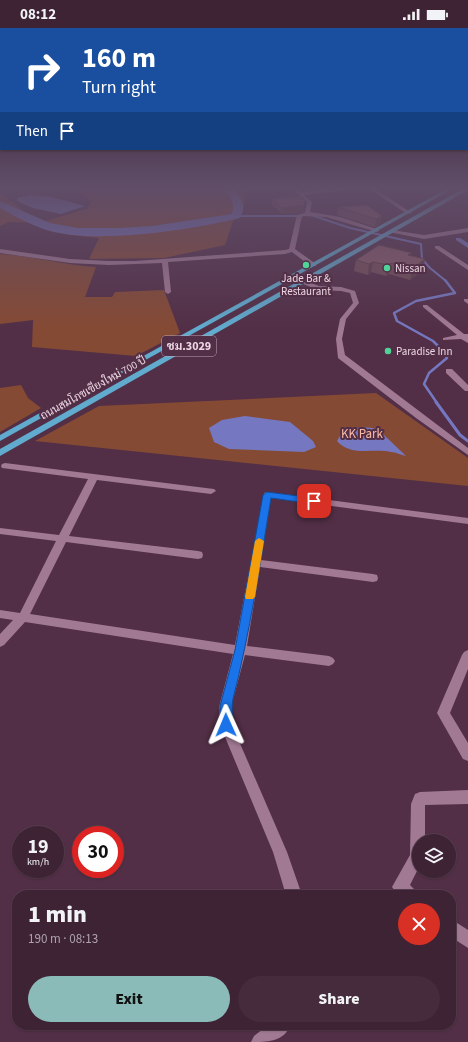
<!DOCTYPE html>
<meta charset="utf-8">
<style>
:root{--surface:#3e2334;--page:#452b3c;--text:#f1f3f6;--muted:#ada4ac;--line:#57404f;--accent:#8bbbb9}
body{margin:0;font-family:"Source Sans 3",Sarabun,sans-serif;background:var(--page);color:var(--text);height:100vh;display:flex;flex-direction:column;font-size:15px;white-space:nowrap}
*{box-sizing:border-box;margin:0}
p{font-size:13px;color:var(--muted)}
.icon{flex:none;width:22px;height:22px;fill:none;stroke:currentColor;stroke-width:2;stroke-linecap:round;stroke-linejoin:round}
.map{position:relative;flex:1;overflow:hidden}
.drawer{position:absolute;left:12px;top:862px;width:444px;height:140px;display:flex;flex-direction:column;background:var(--surface);border-radius:16px;box-shadow:0 1px 3px #0004,0 0 0 1px var(--line)}
.drawer>*{flex:none}
.guide{position:absolute;left:0px;top:0px;width:468px;height:122px;box-shadow:0 1px 3px #0004,0 0 0 1px var(--line);background:#1a4fa0;color:#fff;overflow:hidden}
.fabs{position:absolute;left:412px;top:806px;display:grid;gap:8px}
.fabs a{display:grid;place-items:center;width:44px;height:44px;border-radius:50%;background:var(--surface);box-shadow:0 1px 3px #0004,0 0 0 1px var(--line);font-size:20px}
.speed{position:absolute;left:12px;top:798px;display:flex;gap:8px;font-size:20px;font-weight:700;text-align:center}
.speed>*{display:grid;place-content:center;width:52px;height:52px;border-radius:50%;background:var(--surface);box-shadow:0 1px 3px #0004,0 0 0 1px var(--line);line-height:1}
.speed small{font-size:10px;font-weight:400}
.speed .limit{border:6px solid #d22;background:#fff;color:#111}
.pin{position:absolute;display:grid;place-items:center;width:34px;height:34px;color:#fff;margin:-17px;border-radius:8px;box-shadow:0 2px 6px #0006}
.me{position:absolute;width:44px;margin:-22px;rotate:359deg;stroke-linejoin:round;filter:drop-shadow(0 0 3px #0008)}
.turn{display:flex;align-items:center;gap:14px;height:84px;padding:0 16px;font-size:18px}
.turn .icon{width:52px;height:52px;stroke-width:2.5}
.turn b{display:block;font-size:28px;line-height:34px}
.then{display:flex;align-items:center;height:38px;padding:0 16px;background:#0003;gap:8px;font-size:15px}
.round{display:grid;place-items:center;flex:none;width:42px;height:42px;border-radius:21px;background:var(--page)}
.summary{display:flex;align-items:center;justify-content:space-between;height:68px;padding:0 16px}
h1{font-size:24px;font-weight:800;line-height:30px}
.action{display:flex;gap:8px;margin-top:auto;padding:8px 16px}
.action a{flex:1;height:46px;border-radius:24px;background:var(--accent);color:#111;font-size:16px;font-weight:800;line-height:46px;text-align:center}
.action a+a{background:var(--page);color:var(--text)}
.status{display:flex;justify-content:space-between;align-items:center;height:28px;padding:0 20px;background:var(--surface);direction:ltr}
.status svg{height:11px;fill:currentColor}
.map>svg:first-child{display:block}
</style>
<div class="status"><b>08:12</b><svg viewBox="0 0 49 12"><path d="M0 12V9h3v3zM5 12V6h3v6zM10 12V3h3v9zM15 12V0h3v12zM26 1h20v11H26zM47 4h2v5h-2z"/></svg></div>
<div class="map">
<svg width="468" height="1014" viewBox="0 0 468 1014">
<rect width="100%" height="100%" fill="#522f46"/>
<g fill="#854a34">
<path d="M77,159H244L245,167L243,184L233,193L225,217L164,230L89,231L99,210L70,207L38,195L9,194L0,198V164L38,195L87,181L92,173L76,162Z"/>
<path d="M0,226C32,228 64,237 96,239L85,269H112L115,264L164,262L180,305L136,328L32,319L33,292L0,296Z"/>
<path d="M21,357L28,370L41,380L0,404V360Z"/>
<path d="M376,365L468,430V458L35,413L99,378Z"/>
</g>
<g fill="#7578c0">
<path d="M30,167L51,169L85,178L61,186L33,180L17,173V170Z"/>
<path d="M245,388L290,394L313,413L316,419L304,424L229,421L214,414L209,400L222,392Z"/>
<path d="M360,399L373,400L384,407L406,428C401,427 396,424 391,424C372,420 351,429 337,413L341,406Z"/>
</g>
<g fill="none" stroke-linecap="round" stroke-linejoin="round">
<g stroke="#7578c0" stroke-width="2">
<path d="M236,188H302"/>
<path d="M314,188L350,200L421,216L422,231L430,240L446,253"/>
</g>
<path stroke="#7578c0" stroke-width="2.5" d="M437,375L424,356L429,345L447,330L444,324L433,313L397,293L394,285L416,273L455,265L445,252"/>
<path stroke="#7578c0" stroke-width="3" d="M436,374L460,407L468,413"/>
<path fill="#7578c0" fill-rule="evenodd" d="M456,210H460L468,215V220L456,212Z"/>
<path fill="#7578c0" fill-rule="evenodd" d="M222,159H233C241,169 247,178 240,190C191,202 98,216 50,203C33,198 16,189 0,180V173L50,195L78,200H119L152,198L232,186C236,173 229,168 222,159Z"/>
<g fill="#a17993" fill-rule="evenodd">
<path d="M290,159H295L301,164L349,159H366L304,167L312,174L310,184L340,189L380,202L377,204L326,189L302,188L295,221L316,236V238L309,237L292,224L285,226L168,234L171,264L168,266L165,264L162,235L109,237L70,235L0,225V221L70,231L109,233H135L285,222L289,221L297,187L305,185L307,174Z"/>
<path d="M367,159H372L412,185L407,186Z"/>
<path d="M468,200V204L424,211L389,204L392,202L424,207Z"/>
<path d="M435,218H439L468,237V242L435,220Z"/>
<path d="M303,252L319,258L341,259L355,263L359,275L346,291L342,311L345,327L468,420V427L416,390L338,330L336,311L340,291L353,275L350,265L341,263L318,262L301,255L300,254Z"/>
<path d="M464,271H468V276L464,273Z"/>
<path d="M423,277H427L464,306H468V315L461,311L443,312V310L457,307L423,279Z"/>
<path d="M446,341H452L468,357V363H465L446,345Z"/>
<path d="M5,435L214,461L216,463L211,466L97,452L69,508L198,523L202,524L203,527L202,530L198,531L66,514L30,586L235,617L264,465L267,464L468,490V496L271,470L261,532L373,546L377,547L378,550L377,553L373,554L260,539L247,618L329,628L333,630L335,633L333,636L329,638L245,627L231,679L232,697L287,824L302,867H286L273,824L220,697L219,679L233,626L25,594L4,617L0,619V606L13,592L0,590V582L20,585L56,513L0,506V500L59,507L88,451L2,440L1,438L2,436Z"/>
<path d="M468,622V641L450,685L468,715V733L463,731L437,685L462,627L464,624Z"/>
<path d="M468,762V776L425,777V813H419V839L410,857L415,862L418,867H398L392,859L410,827L411,776L415,766L420,764Z"/>
<path d="M451,891L468,902V920L451,909Z"/>
<path d="M268,997H291C283,1014 268,1014 251,1014L254,1008Z"/>
</g>
<g fill="#60abce" fill-rule="evenodd">
<path d="M450,159H456L0,413V407Z"/>
<path d="M466,159H468V162L0,428V421Z"/>
</g>
</g>
<g fill="#734d58">
<path d="M272,171L305,172L304,184L283,186L272,177Z"/>
<path d="M367,177L381,195L375,199L337,187L338,179Z"/>
<path d="M411,228L423,242L410,252L389,246L386,248L371,244L368,247L354,243L356,232Z"/>
</g>
<g fill="#5e3e47">
<path d="M305,172L304,184L283,186V180Z"/>
<path d="M382,188L381,195L375,199L376,191Z"/>
<path d="M425,231L423,242L410,252L412,241Z"/>
<path d="M373,234L371,244L368,247L369,236Z"/>
<path d="M391,235L389,246L386,248L388,237Z"/>
</g>
<g fill="#865966" stroke="#5e3e47">
<path d="M300,168L305,172L304,177L283,180L272,171Z"/>
<path d="M367,177L382,188L376,191L338,179Z"/>
<path d="M379,217L412,225L408,227L425,231L412,241L391,235L388,237L373,234L369,236L356,232Z"/>
</g>
<linearGradient id="sky" x2="0" y2="1"><stop stop-color="#2d1a26"/><stop offset="0.53" stop-color="#604d68"/><stop offset="1" stop-color="#604d68" stop-opacity="0"/></linearGradient>
<rect width="468" height="301" fill="url(#sky)"/>
<path fill="#1a73e8" stroke="#114b97" d="M267,464L314,470L318,473L314,476L271,470C260,537 250,604 233,671C231,680 234,692 230,700L226,702L222,700L220,697V678L235,622L263,467Z"/>
<path fill="#f59e0b" d="M259,510L264,513L255,569L253,571H246L245,569L255,513Z"/>
<g fill="#50d398" stroke="#522f46" stroke-width="1.5">
<circle cx="306" cy="237" r="4"/>
<circle cx="387" cy="240" r="4"/>
<circle cx="388" cy="323" r="4"/>
</g>
<g text-anchor="middle" dominant-baseline="central" stroke-width="4" stroke-linejoin="round" paint-order="stroke">
<g font-size="11" fill="#edd7e4" stroke="#522f46" text-anchor="start">
<text x="395" y="240">Nissan</text>
<text x="306" y="250" text-anchor="middle">Jade Bar &amp;<tspan x="306" dy="13">Restaurant</tspan></text>
<text x="396" y="323">Paradise Inn</text>
</g>
<g font-size="11" fill="#edd7e4" stroke="#522f46">
<text transform="translate(93 360) rotate(-29)">ถนนสมโภชเชียงใหม่ 700 ปี</text>
</g>
<rect fill="#522f46" stroke="#bea5b5" stroke-width="1" x="162" y="308" width="54" height="20" rx="3"/>
<g font-size="12" font-weight="bold" fill="#edd7e4">
<text x="189" y="318">ชม.3029</text>
</g>
<g font-size="13" fill="#fcbaa3" stroke="#522f46">
<text x="362" y="406">KK Park</text>
</g>
</g>
</svg>
<div class="fabs">
<a><svg class="icon" aria-label="layers" viewBox="0 0 24 24"><path d="M12 4l9 5-9 5-9-5zM3 14l9 5 9-5"/></svg></a>
</div>
<div class="speed"><div>19<small>km/h</small></div><div class="limit">30</div></div>
<div class="pin" style="left:314px;top:473px;background:#d93025"><svg class="icon" aria-label="arrive" viewBox="0 0 24 24"><path d="M6 21V4h12l-3 4 3 4H6"/></svg></div>
<svg class="me" style="left:226px;top:697px" viewBox="-20 -20 40 40"><path d="M0-17L14 15 0 8-14 15z" fill="#1a73e8" stroke="#fff" stroke-width="4"/></svg>
<div class="guide">
<div class="turn"><svg class="icon" aria-label="right" viewBox="0 0 24 24"><path d="M7 20v-9h11M14 6l5 5-5 5"/></svg><div><b>160 m</b>Turn right</div></div>
<div class="then">Then<svg class="icon" aria-label="arrive" viewBox="0 0 24 24"><path d="M6 21V4h12l-3 4 3 4H6"/></svg></div>
</div>
<section class="drawer">
<div class="summary"><div><h1>1 min</h1><p>190 m · 08:13</p></div><a class="round" style="background:#d93025;color:#fff"><svg class="icon" aria-label="close" viewBox="0 0 24 24"><path d="M6 6l12 12M18 6L6 18"/></svg></a></div>
<div class="action"><a>Exit</a><a>Share</a></div>
</section>
</div>
